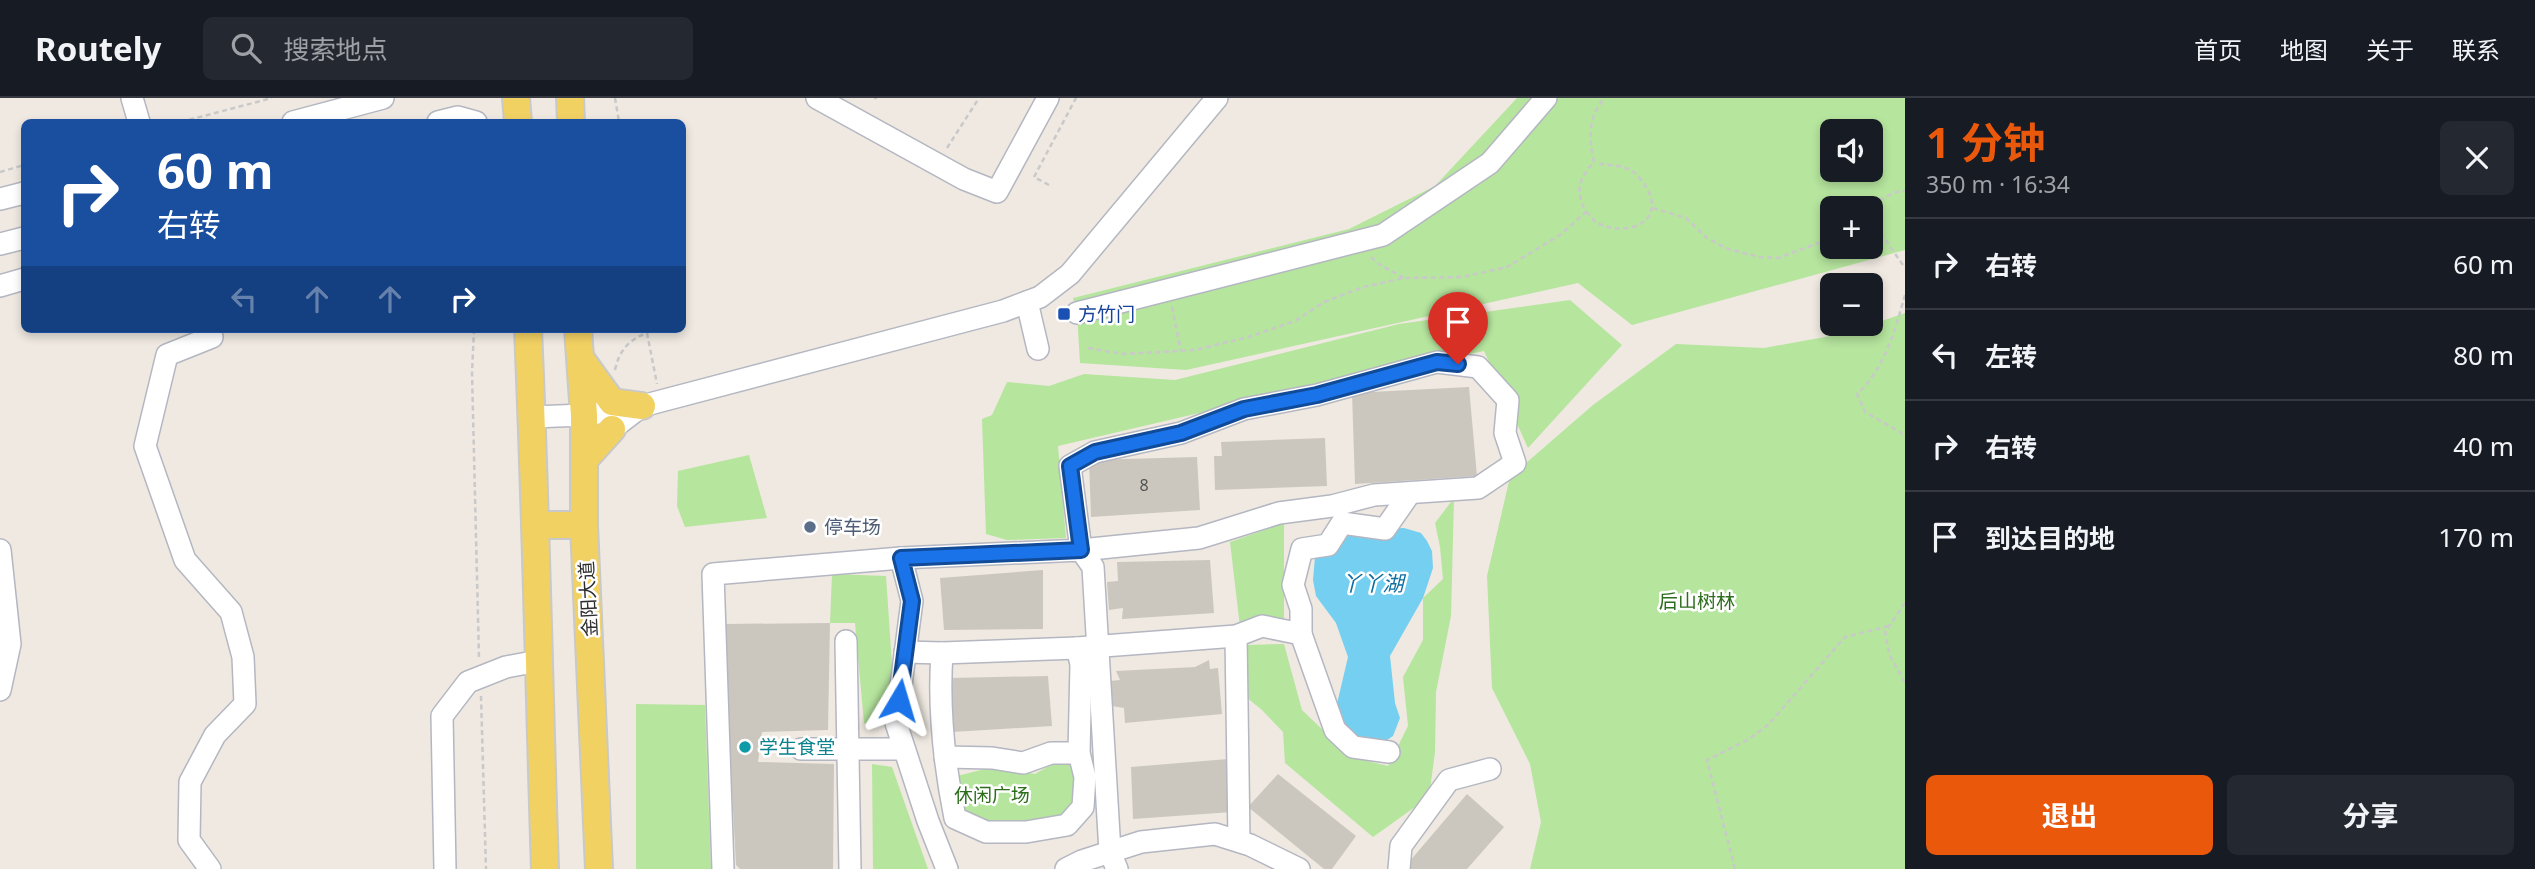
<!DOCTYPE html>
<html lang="zh">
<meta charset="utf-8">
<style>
:root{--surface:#171b24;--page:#242831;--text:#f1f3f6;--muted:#9ea1a6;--line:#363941;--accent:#ea580c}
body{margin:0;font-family:"Noto Sans","Noto Sans SC",sans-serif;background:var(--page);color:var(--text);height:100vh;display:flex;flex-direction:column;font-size:26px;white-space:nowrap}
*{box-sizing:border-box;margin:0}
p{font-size:23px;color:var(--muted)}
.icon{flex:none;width:38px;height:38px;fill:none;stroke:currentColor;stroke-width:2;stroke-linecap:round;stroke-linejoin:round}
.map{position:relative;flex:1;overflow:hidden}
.panel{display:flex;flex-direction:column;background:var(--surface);width:630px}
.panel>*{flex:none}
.banner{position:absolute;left:21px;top:21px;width:665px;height:214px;border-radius:10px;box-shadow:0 4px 10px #0003;background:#1a4fa0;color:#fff;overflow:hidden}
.controls{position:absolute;left:1820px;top:21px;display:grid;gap:14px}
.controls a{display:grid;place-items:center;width:63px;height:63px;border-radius:10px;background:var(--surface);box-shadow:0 4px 10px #0003;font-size:35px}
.pin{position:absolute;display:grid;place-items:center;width:60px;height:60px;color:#fff;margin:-72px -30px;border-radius:50% 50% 50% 0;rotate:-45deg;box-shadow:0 0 7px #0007}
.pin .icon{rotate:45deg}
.me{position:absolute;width:77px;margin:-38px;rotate:7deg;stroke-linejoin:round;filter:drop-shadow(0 0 5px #0008)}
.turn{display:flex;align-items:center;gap:24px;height:147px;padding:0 21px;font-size:32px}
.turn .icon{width:91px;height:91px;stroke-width:2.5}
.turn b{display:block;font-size:49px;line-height:60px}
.lanes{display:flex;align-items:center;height:66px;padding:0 21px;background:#0003;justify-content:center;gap:35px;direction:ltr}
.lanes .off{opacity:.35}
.round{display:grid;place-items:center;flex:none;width:74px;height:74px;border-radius:10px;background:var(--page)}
.summary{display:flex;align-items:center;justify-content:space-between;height:119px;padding:0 21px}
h1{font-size:42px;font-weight:700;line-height:52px;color:var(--accent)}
.cta{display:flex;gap:14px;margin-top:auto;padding:14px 21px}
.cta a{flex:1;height:80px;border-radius:10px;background:var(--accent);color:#fff;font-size:28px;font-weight:700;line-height:80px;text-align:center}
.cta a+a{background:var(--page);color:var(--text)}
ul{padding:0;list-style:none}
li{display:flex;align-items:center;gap:21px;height:91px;padding:0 21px;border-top:2px solid var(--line)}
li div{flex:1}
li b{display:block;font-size:26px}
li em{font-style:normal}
header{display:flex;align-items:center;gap:42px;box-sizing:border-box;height:98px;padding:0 35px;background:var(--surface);border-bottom:2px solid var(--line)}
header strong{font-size:33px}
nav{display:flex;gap:38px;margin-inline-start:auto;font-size:24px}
.search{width:490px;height:63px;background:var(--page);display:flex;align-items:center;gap:18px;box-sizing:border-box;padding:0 24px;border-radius:10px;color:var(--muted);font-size:26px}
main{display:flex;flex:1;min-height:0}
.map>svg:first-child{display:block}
</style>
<header>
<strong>Routely</strong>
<div class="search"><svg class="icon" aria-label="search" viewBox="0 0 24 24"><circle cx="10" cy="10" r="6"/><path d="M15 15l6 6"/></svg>搜索地点</div>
<nav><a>首页</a><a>地图</a><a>关于</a><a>联系</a></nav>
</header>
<main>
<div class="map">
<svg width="1905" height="771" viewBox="0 0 1905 771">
<rect width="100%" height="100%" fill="#efe9e1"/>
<g fill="#b6e59e" fill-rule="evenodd">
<path d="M1517,0H1905V152L1632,227L1578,185L1186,272L1080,265L1077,215L1073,200L1349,131L1435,88ZM1832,33H1871V72H1832ZM1832,110H1871V149H1832Z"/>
<path d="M1570,202L1622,247L1528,350L1484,253L1310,289L1058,348L1066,440L1007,442L986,436L982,321L992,317L1007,284L1049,288L1084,276L1175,282L1399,226Z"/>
<path d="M1905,215V771H1530L1541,724L1530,666L1492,590L1487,478L1510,379L1593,307L1676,246L1764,250L1847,235Z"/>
<path d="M749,357L767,420L685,429L677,408L678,373Z"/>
<path d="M1454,400L1451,518L1436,594L1435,654L1429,699L1373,739L1285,665L1283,634L1262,612L1246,599L1245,547L1284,546L1302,612L1351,659L1388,668L1408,628L1403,579L1423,542V500L1443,481L1440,449L1435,425Z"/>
<path d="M1284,425V528L1240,529L1230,444Z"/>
<path d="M832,476L886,478L896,625H864L855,525H830Z"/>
<path d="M636,606L705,607L711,771H636Z"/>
<path d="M1068,657L1077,672L1073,711L1053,722L1030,726L1007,722L983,725L967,718L955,706L953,679L993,669L1035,676Z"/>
<path d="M872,666L892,669L928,771H873Z"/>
</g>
<path fill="#75cff0" d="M1404,430L1421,435L1427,443L1432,453L1433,470L1423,500L1390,558L1395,605L1400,620L1393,638L1377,649L1359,646L1339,628L1336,610L1348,559L1336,525L1316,498L1313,482L1315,459C1343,433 1368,432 1404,430Z"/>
<g fill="#cbc7bf">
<path d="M1469,289L1477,378L1355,386L1352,295Z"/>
<path d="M1325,340L1327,388L1215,392L1214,358H1222L1221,344Z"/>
<path d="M1197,359L1200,412L1091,419L1089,362Z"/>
<path d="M1210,462L1214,515L1122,521L1123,510L1109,512L1107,484L1118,483L1117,464Z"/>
<path d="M1043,472V531L944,532L940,480Z"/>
<path d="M830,525L828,632L762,634L758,664L834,666L833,771H740L736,767L723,526Z"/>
<path d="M1209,562L1210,571L1218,570L1222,616L1125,625L1124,610L1112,608L1110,583L1120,582L1116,573L1195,569Z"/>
<path d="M1048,578L1052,628L952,634L950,580Z"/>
<path d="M1228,661L1232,714L1133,721L1131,669Z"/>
<path d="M1278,676L1356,738L1332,771H1324L1248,709Z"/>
<path d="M1467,696L1504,729L1467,771H1403Z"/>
</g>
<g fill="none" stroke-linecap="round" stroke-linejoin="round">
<defs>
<g id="minor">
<path d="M132,0L139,24"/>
<path d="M817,0L964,81L997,94L1048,0"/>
<path d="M293,24L383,0"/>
<path d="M438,24L458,19L476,24"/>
<path d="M0,101L24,95"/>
<path d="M0,146L24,140"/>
<path d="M0,188L24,181"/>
<path d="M1027,204L1038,251"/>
<path d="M1077,215L1383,137L1490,65L1546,0"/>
<path d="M532,319L584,317L633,310"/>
<path d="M612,331L642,308L1003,213L1040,199L1070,176L1217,0"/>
<path d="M0,452L10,546L0,592"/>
<path d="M901,460L912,503L896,625L928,723L947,771"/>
<path d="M1301,536L1335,632L1353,649L1389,654"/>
<path d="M1236,538L1239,743"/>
<path d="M846,543L850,771"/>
<path d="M905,554L942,555C938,611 944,665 955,720L986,734H1026L1067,727L1083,709L1085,679L1079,655L1081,566L1077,550L1236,538L1262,528L1301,536V511L1293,487L1302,451L1328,447L1342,425L1385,431L1410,395"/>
<path d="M942,555L1077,550"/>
<path d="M801,651H904"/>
<path d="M945,659L992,660L1023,665L1051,655H1079"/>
<path d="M210,771L189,742L190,684L215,637L245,606L243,559L231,514L185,462L145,348L167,257L212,239"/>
<path d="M445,771L442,618L468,584L506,569L538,563"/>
<path d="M723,771L713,476L901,460L1081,452L1199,440L1279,415L1332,408L1374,397L1478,390L1515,365L1505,335L1508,302L1478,269L1437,264L1317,297L1244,311L1181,335L1095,354L1070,368L1081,452L1093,469L1110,754L1117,771"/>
<path d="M1066,771L1082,763L1141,744L1215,736L1250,747L1299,771"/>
<path d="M1399,771L1401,748L1449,682L1490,671"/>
</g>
<g id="major">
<path d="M516,0L518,24"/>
<path d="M570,0L571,24"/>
<path d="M528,231C536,411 539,591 545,771"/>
<path d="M578,231L584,317V427L599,771"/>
<path d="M581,261L612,304L642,308"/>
<path d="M585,361L612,331"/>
<path d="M536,427H584"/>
</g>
</defs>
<use href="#minor" stroke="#b4b7c1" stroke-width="24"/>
<use href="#major" stroke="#c9c9c9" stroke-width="30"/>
<g stroke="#c9c9c9" stroke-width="2.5" stroke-dasharray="5 3.5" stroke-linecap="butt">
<path d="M615,0L619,24"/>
<path d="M874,0H877"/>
<path d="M181,24L272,0"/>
<path d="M947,50L979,0"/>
<path d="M0,74L24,67"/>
<path d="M1049,87L1034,79L1076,0"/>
<path d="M1653,110L1686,120L1707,140L1728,151L1759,159L1778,160L1824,143L1832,136"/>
<path d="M1864,110L1896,94L1905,93"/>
<path d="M1586,114C1590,117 1593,123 1598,125C1625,140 1668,124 1646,89C1643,84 1637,76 1632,73C1621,66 1607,68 1595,65"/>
<path d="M1871,121L1905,170"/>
<path d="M1371,159L1377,165L1404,180"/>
<path d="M1905,197C1895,232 1885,270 1857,296L1865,314L1900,334L1905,340"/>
<path d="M1172,209L1181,253"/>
<path d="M474,231L472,275L479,560"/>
<path d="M647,235L657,286"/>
<path d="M1088,250L1123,256L1195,252L1248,239L1295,223L1324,204L1363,189L1404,180L1462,179L1507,169L1560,137L1586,114C1575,94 1578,81 1594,64C1589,40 1587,19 1605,0"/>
<path d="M615,272C619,253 628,242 647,235L646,231"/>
<path d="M1905,505L1885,534L1889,556L1905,585"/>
<path d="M481,598L486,771"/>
<path d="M1735,771L1707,662L1749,641L1768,627L1845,539L1889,528"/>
</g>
<use href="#minor" stroke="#fff" stroke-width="21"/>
<use href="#major" stroke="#f2d163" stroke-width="26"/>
</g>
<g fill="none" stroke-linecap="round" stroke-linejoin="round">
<defs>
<path id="route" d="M899,602L912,503L901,460L1081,452L1070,368L1095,354L1181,335L1244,311L1317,297L1437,264L1458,266"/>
</defs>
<use href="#route" stroke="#114b97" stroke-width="18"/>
<use href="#route" stroke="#1a73e8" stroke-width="12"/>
</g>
<rect fill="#1a4fb4" stroke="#fff" stroke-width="2.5" x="1057" y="209" width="14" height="14" rx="3.5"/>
<circle fill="#5c6f8a" stroke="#fff" stroke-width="2.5" cx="810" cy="429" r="7"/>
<circle fill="#0f9aa8" stroke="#fff" stroke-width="2.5" cx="745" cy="649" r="7"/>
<g text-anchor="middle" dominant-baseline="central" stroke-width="5" stroke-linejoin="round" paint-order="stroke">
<g font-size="16" fill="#555452">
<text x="1144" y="387">8</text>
</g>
<g font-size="19" fill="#164399" stroke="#fff" text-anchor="start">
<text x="1078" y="216">方竹门</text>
</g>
<g font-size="19" fill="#4e5e75" stroke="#fff" text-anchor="start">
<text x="824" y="429">停车场</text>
</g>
<g font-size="19" fill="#2e2e2e" stroke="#fff">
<text transform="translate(588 501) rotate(-93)">金阳大道</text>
</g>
<g font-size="19" fill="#2c6e1b" stroke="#fff">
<text x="1697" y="503">后山树林</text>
<text x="992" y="697">休闲广场</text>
</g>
<g font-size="19" fill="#0d838f" stroke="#fff" text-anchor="start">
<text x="759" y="649">学生食堂</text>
</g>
<g font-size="21" font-style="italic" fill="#0d6fa3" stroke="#fff">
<text x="1372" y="485">丫丫湖</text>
</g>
</g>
</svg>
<div class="controls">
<a><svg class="icon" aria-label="sound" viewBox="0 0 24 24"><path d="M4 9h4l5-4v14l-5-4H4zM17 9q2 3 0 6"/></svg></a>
<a>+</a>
<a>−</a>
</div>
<div class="pin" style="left:1458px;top:266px;background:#d93025"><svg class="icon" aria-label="arrive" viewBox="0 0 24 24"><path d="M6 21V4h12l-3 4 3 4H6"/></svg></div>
<svg class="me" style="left:899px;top:602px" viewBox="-20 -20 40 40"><path d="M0-17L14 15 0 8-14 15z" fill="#1a73e8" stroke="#fff" stroke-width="4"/></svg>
<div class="banner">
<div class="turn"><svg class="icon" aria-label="right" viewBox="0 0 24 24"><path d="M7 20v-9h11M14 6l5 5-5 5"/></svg><div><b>60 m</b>右转</div></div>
<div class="lanes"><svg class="icon off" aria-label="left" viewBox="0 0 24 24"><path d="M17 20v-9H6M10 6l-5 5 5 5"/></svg><svg class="icon off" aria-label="ahead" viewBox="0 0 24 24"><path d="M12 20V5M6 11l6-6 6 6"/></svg><svg class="icon off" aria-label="ahead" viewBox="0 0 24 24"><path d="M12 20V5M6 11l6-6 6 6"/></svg><svg class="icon" aria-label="right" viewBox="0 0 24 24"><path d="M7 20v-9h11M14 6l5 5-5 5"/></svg></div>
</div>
</div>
<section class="panel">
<div class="summary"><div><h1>1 分钟</h1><p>350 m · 16:34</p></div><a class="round"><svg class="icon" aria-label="close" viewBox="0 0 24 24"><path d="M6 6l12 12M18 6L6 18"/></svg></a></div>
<ul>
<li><svg class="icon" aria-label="right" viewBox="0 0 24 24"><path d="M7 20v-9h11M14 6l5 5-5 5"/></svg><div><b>右转</b></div><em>60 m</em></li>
<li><svg class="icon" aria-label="left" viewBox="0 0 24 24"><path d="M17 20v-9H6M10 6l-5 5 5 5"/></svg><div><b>左转</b></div><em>80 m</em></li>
<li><svg class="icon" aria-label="right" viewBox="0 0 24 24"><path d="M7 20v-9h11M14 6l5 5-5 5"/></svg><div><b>右转</b></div><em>40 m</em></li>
<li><svg class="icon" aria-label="arrive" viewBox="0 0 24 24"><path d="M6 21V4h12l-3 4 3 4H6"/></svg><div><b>到达目的地</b></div><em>170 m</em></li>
</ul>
<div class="cta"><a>退出</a><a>分享</a></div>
</section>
</main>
